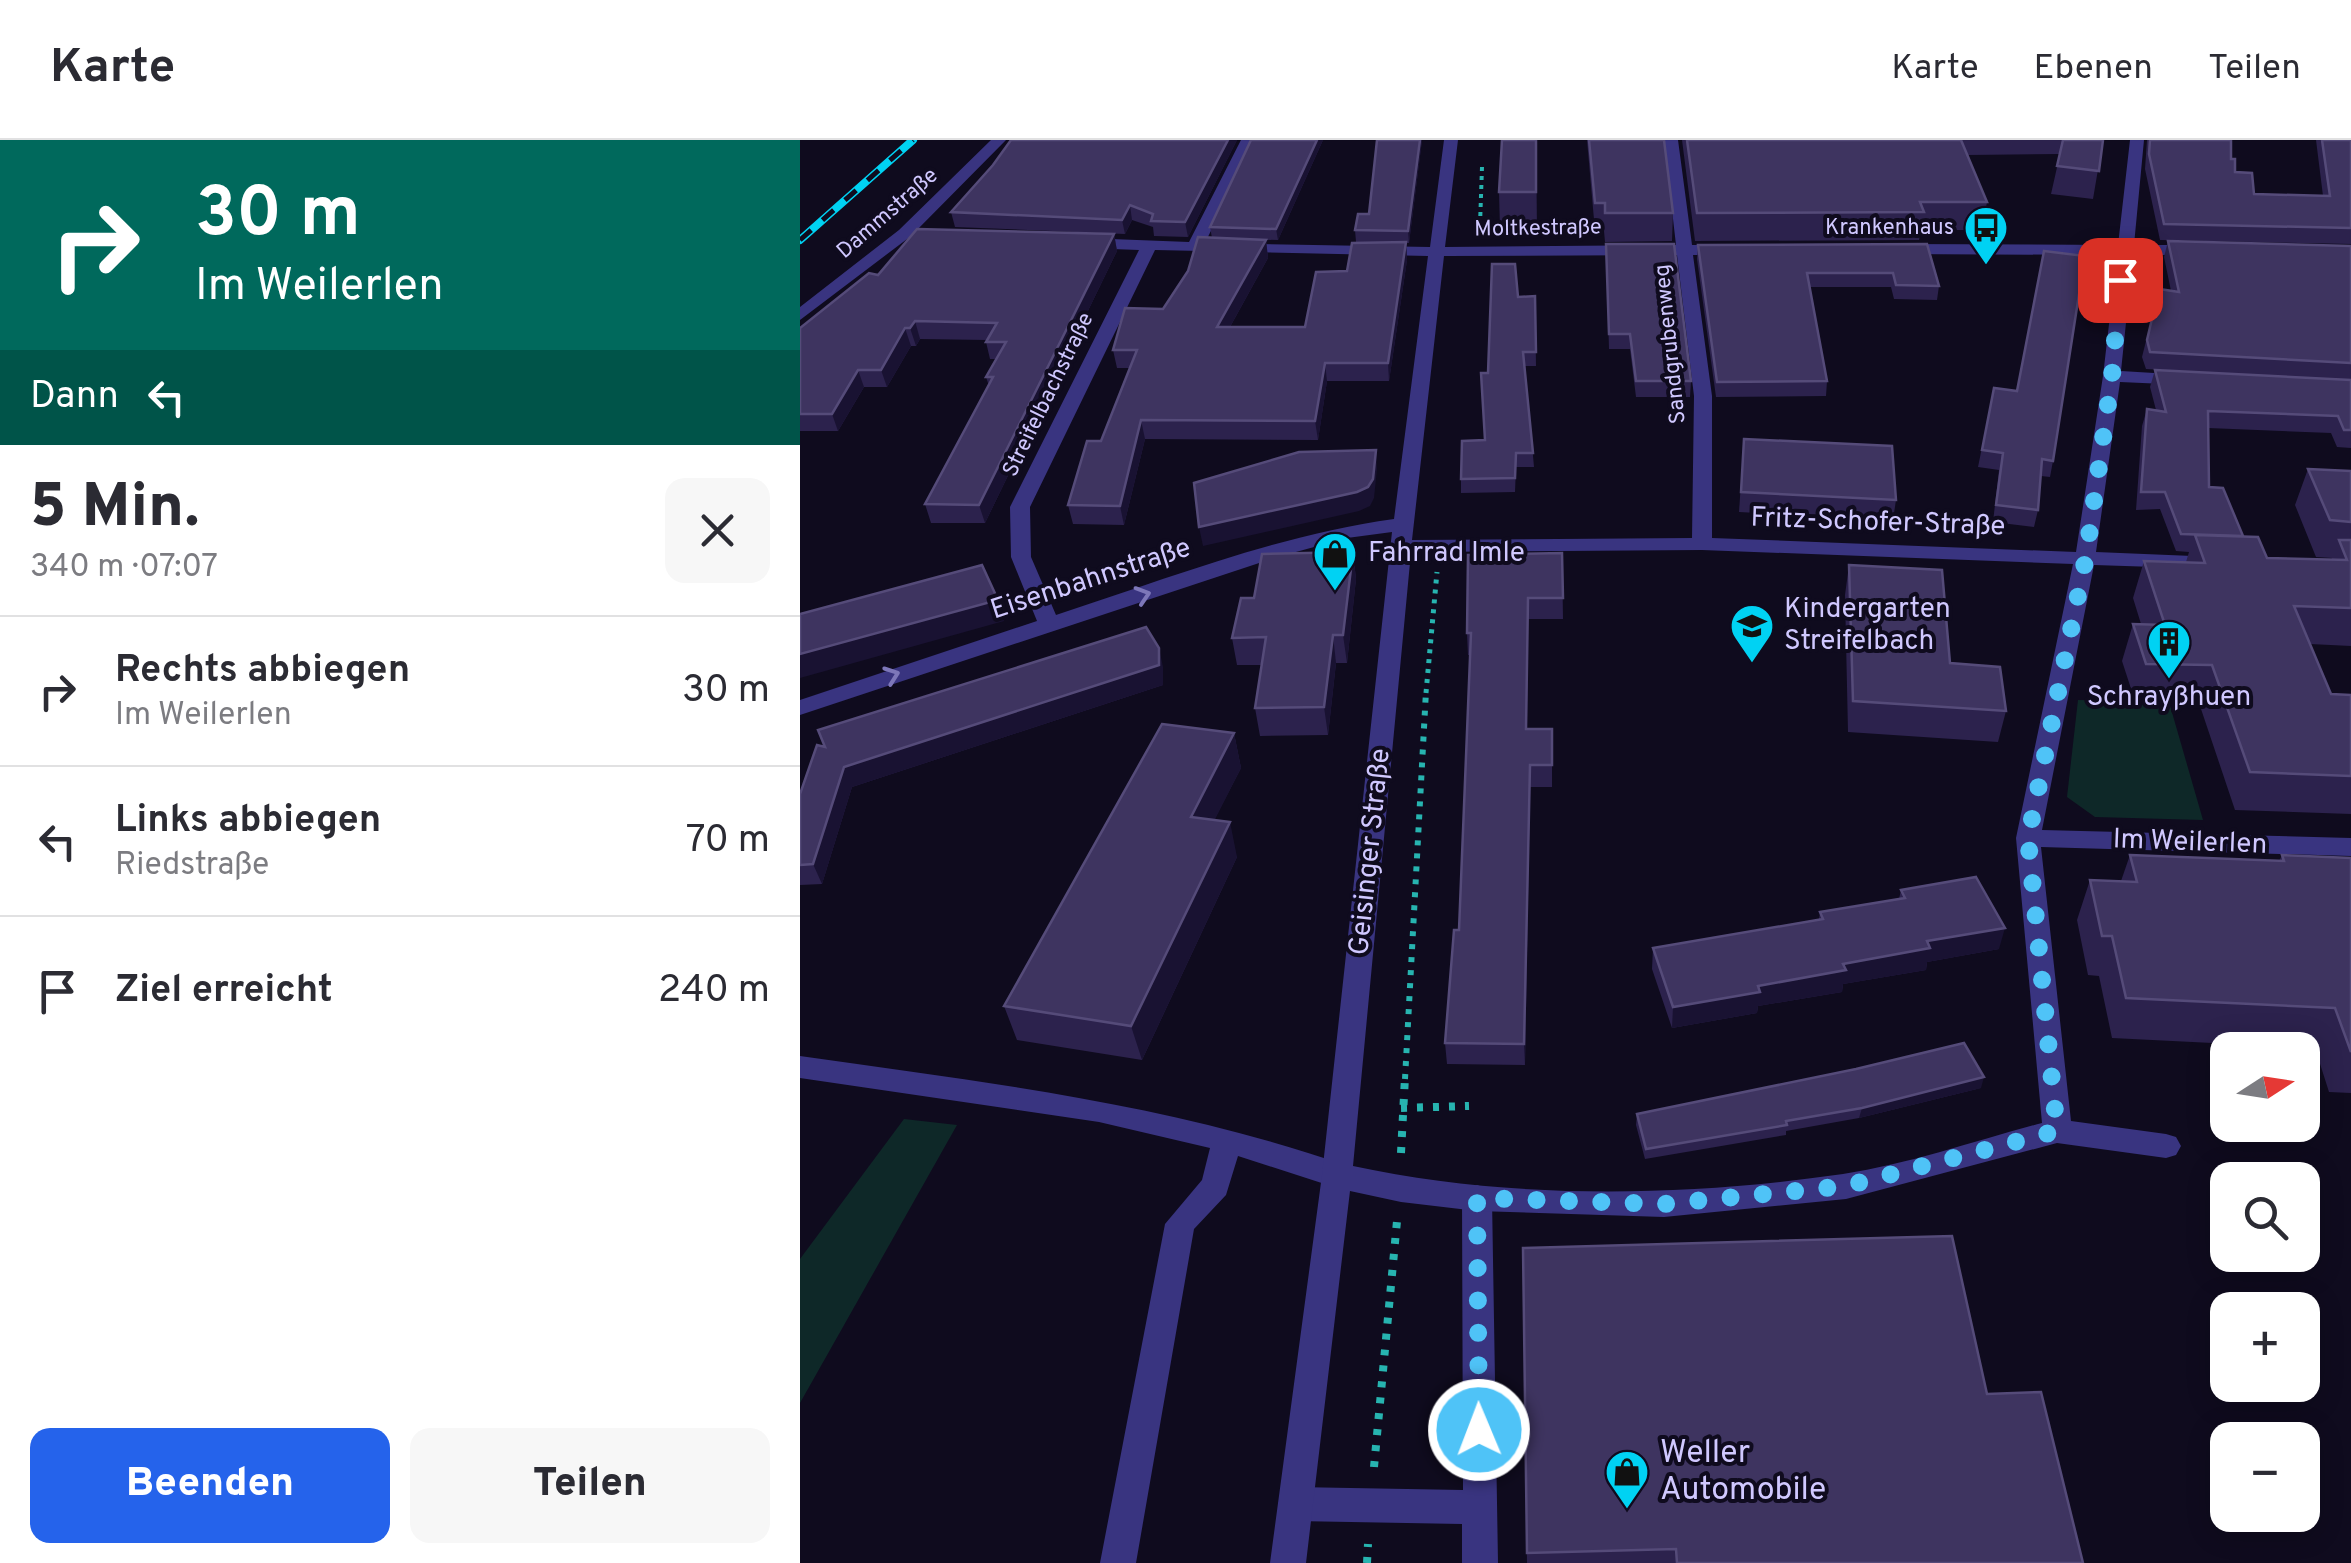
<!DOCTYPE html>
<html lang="de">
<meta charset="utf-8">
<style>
:root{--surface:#fff;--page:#f7f7f7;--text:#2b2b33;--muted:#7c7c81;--line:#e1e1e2;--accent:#2563eb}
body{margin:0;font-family:Overpass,sans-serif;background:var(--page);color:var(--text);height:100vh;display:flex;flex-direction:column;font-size:38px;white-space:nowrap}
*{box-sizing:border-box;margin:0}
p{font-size:32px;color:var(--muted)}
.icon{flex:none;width:55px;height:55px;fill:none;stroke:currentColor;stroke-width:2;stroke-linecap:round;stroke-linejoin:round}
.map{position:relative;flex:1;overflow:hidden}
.panel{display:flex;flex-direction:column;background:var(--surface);width:800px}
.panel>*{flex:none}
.top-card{background:#00695c;color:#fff;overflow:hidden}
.needle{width:65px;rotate:78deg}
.buttons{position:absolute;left:1410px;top:892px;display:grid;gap:20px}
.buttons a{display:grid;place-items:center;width:110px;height:110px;border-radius:20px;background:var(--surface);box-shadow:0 5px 25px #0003;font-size:50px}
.pin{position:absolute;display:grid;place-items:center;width:85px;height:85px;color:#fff;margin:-42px;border-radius:20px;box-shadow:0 5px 15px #0006}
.me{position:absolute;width:110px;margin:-55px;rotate:359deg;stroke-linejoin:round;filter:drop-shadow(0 0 8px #0008)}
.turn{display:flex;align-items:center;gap:35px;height:210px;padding:0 30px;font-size:45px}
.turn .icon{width:130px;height:130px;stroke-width:2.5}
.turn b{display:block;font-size:70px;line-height:85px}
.then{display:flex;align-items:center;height:95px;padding:0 30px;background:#0003;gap:20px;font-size:38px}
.round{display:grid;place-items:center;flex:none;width:105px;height:105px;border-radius:20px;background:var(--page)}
.summary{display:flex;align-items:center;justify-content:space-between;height:170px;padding:0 30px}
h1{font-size:60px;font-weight:800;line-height:75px}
.primary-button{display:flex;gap:20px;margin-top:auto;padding:20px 30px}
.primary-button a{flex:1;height:115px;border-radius:20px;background:var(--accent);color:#fff;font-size:40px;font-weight:800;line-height:115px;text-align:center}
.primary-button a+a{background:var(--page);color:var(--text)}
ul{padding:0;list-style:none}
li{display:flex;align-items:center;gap:30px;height:150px;padding:0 30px;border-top:2px solid var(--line)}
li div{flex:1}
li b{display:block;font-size:38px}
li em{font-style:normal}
header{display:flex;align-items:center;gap:60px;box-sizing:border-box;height:140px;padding:0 50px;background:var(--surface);border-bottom:2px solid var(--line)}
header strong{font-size:48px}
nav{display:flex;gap:55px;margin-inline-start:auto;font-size:35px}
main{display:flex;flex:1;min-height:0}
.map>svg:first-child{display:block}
</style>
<header>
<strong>Karte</strong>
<nav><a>Karte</a><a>Ebenen</a><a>Teilen</a></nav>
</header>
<main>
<section class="panel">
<div class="top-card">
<div class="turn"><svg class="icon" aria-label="right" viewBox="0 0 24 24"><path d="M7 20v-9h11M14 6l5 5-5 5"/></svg><div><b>30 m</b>Im Weilerlen</div></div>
<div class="then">Dann<svg class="icon" aria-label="left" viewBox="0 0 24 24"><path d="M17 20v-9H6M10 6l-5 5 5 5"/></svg></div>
</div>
<div class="summary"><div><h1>5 Min.</h1><p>340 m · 07:07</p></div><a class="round"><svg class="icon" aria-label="close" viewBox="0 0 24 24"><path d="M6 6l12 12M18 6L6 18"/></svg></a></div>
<ul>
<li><svg class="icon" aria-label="right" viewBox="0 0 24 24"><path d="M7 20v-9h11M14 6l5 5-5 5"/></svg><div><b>Rechts abbiegen</b><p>Im Weilerlen</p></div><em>30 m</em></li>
<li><svg class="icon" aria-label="left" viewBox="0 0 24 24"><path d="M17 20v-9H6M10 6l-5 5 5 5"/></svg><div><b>Links abbiegen</b><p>Riedstraße</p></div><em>70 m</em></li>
<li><svg class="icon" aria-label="arrive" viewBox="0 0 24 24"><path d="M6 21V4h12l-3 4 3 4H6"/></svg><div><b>Ziel erreicht</b></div><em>240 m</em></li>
</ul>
<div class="primary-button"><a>Beenden</a><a>Teilen</a></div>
</section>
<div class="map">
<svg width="1551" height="1423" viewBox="0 0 1551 1423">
<rect width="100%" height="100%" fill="#0f0b1e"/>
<g fill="#0e2828">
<path d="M1278,560L1369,562L1403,680L1295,677L1267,657Z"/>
<path d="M104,979L157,985L0,1263V1119Z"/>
</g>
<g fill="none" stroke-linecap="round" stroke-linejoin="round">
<path stroke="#27b4b0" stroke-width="4" stroke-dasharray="4 5" stroke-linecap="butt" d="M680,85L682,27"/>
<path stroke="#27b4b0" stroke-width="5" stroke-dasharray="4 6" stroke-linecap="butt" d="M626,553L637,432"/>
<path stroke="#27b4b0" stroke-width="6" stroke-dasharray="5 8" stroke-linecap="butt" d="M605,939L626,551"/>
<g stroke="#27b4b0" stroke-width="8" stroke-dasharray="6 10" stroke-linecap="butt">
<path d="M601,968L669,966"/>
<path d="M601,1013L605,937"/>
<path d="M574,1327L597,1081"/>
<path d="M567,1423L568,1404"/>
</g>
<g fill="#393480" fill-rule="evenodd">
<path d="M0,916C189,943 366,963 548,1026L552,1035L548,1044L537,1048L438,1016L426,1055L394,1089L336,1423H300L365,1084L402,1040L410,1008L299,982L0,938Z"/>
<path d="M677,1045L688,1049L692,1058L698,1423H662V1384L495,1381L483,1376L478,1364L483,1352L495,1347L663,1350L662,1058L666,1049Z"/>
</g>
<g fill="#393480" fill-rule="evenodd">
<path d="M191,0H206L111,96L0,180V167L99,90Z"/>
<path d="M441,0H455L405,103L630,107L644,0H658L645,107L876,105L864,0H878L892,105H930L938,110L930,115H893L912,256V398L1276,412L1303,236L1317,115L1095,114L1087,109L1095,104L1318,105L1330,0H1344L1334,105H1400L1408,110L1400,115H1333L1321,231L1387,235L1396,240L1387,245L1320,242L1296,412L1417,417L1427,423L1417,429L1294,425L1242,690L1551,698V716L1241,707L1271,981L1366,994L1376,997L1381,1006L1376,1015L1366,1018L1257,1003L1046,1059L864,1077L677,1071L601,1062L550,1051L506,1423H470L522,1035L592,392L547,398L474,418L0,575V560L237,481L211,417L210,367L339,110L285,108L277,103L285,98L389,102ZM355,110L628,116L594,379C478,395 367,439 256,475L231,417L230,367ZM877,115L894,256L892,398L612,400L644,116ZM902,410L1273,424L1216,698L1242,983C1177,1000 1110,1024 1043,1034C883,1057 711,1060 553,1026L611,412Z"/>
</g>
<defs>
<path id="rail" d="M0,100L113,0"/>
</defs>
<use href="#rail" stroke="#00d2f3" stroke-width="8"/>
<use href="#rail" stroke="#0f0b1e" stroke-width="5" stroke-dasharray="15" stroke-linecap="butt"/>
</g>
<g fill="#2c224d">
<path d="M437,0L388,97L354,96L353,87L332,80L325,94L155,87L151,72Z"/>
<path d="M523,0L478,100L427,99L466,100L468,118L430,187H505L547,131L596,102H556L555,90L569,74L622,0L609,103H606L607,120L589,241H527L518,300L345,299L324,385L273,384L268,365L301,301L330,228H317L313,210L363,169L412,98L410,87Z"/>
<path d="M736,0L737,89H700L699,52Z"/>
<path d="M787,0H864L873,73L872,101L805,102L804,91H795Z"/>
<path d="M882,0H1303L1293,59L1251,54L1260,14L1167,15L1187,62L1182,90H1121L1119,100L895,101Z"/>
<path d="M1347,0H1431V19L1435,32L1454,54L1523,56L1516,0H1551V104L1360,100L1345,29Z"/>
<path d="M314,94L317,111L185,383H131L125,364L189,246L186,237L196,219H190L186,202L187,200L120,199L116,206H111L87,247H64L38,291H0V188L78,135Z"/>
<path d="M1368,101L1551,106V240L1346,229L1342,217L1359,149L1371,151L1364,117Z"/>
<path d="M806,104L891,241L890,257H836L830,209H809Z"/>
<path d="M1127,104L1139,146L1137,160L1094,159L1091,147H1010L1027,241L1026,256L916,257L897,119L898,105Z"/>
<path d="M735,156L736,226H725L734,327H716L715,352L661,353V339L685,300L718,157Z"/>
<path d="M1355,230L1551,240V308L1537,307L1531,293L1408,288L1409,347L1443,396L1467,418L1531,420L1532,418L1516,417L1495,365L1508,329L1551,331V506L1510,504L1531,554L1551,555V674L1435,670L1399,563L1335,561L1322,521L1333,484H1341L1333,458L1344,421L1386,422L1389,412L1376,411L1360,369L1336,370L1342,286L1347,269L1356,270L1350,247Z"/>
<path d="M1194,248L1253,321L1250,337L1241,336L1238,370L1234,387L1193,382L1199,330L1178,327Z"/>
<path d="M944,299L1096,360L1093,380L939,372Z"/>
<path d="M553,412L556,439L547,523H536L528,595L460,596L455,568L462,525H437L432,498L454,458Z"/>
<path d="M762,413L763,479H728L727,589H752V647H730L725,925L647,924L645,903L659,790L670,515H668L667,493Z"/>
<path d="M1049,425L1150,523L1206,571L1198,602L1048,592L1045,455Z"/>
<path d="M363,527V545L52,647L22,744L0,745V654L25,607Z"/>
<path d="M434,593L441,628L414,680L437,717L342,920L217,900L204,866Z"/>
<path d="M1330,715L1479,721L1482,715L1551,718V953L1529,952L1515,908L1312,898L1299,836L1288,835L1277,780L1290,740L1321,741Z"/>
<path d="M1101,750L1199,809L1127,822L1126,830L1043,844L1042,852L958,866L957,873L872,888L852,829L853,808L1019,779L1020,772L1099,759Z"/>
<path d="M1181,948L1059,978L986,991V995L845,1019L836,985L837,974Z"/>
<path d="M723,1108L1187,1254L1283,1423H727Z"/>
</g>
<g fill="#191232">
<path d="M428,0H437L388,97L385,82Z"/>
<path d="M517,0H523L478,100L476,89Z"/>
<path d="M620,0H622L609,103L608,91Z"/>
<path d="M330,65L332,80L325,94L322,80Z"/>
<path d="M314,94L317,111L185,383L179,365Z"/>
<path d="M466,100L468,118L420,205L417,187Z"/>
<path d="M606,102L607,120L589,241L588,223Z"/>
<path d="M115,181L120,199L116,206L110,188Z"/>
<path d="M105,188L111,206L87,247L81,230Z"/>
<path d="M525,223L527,241L518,300L515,281Z"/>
<path d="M58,230L64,247L38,291L32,274Z"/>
<path d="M341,280L345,299L324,385L320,366Z"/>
<path d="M576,310L577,329L574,358L570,366L559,371L403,406L399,387Z"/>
<path d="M553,412L556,439L547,523L543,495Z"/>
<path d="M198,460L204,481L0,538V514Z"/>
<path d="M533,495L536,523L528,595L524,567Z"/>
<path d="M359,508L363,527V545L52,647L22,744L13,724L44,627Z"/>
<path d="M434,593L441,628L399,711L391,677Z"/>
<path d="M730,625V647L725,925L724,904Z"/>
<path d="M430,682L437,717L342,920L331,886Z"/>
<path d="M1205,788L1199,809L1127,822L1126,830L1043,844L1042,852L958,866L957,873L872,888L873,867L1127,801Z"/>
<path d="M1184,937L1181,948L1059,978L1062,968Z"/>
</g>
<g fill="#3e3460" stroke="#554b79" stroke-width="2.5">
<path d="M211,0H428L385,82L351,81L353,74L330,65L322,80L151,72L193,25Z"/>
<path d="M451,0H517L476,89L410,87Z"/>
<path d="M577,0H620L608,91L555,90L558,74H569Z"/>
<path d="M702,0H736V52H699Z"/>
<path d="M789,0H864L873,73H805V63H795Z"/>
<path d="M887,0H1161L1187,62H1120L1124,72L897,73Z"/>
<path d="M1263,0H1303L1299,31L1257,26Z"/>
<path d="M1350,0H1431V19H1435V32L1452,33L1454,54L1530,56L1522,0H1551V88L1364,84L1349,14Z"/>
<path d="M117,89L314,94L179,365L125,364L193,237H186L206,202H186L197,183L115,181L110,188H105L81,230H58L32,274H0V188L69,133L78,135Z"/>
<path d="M398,97L466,100L417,187H505L516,132L547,131L552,103L606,102L588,223H525L515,281L341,280L320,366L268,365L287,301H301L337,210H313L325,168L363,169L388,131Z"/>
<path d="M1368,101L1551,106V223L1350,212L1347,200L1359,149L1379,152Z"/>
<path d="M806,104H874L891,241H836L830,194H809Z"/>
<path d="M1127,104L1139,146L1096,145L1093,133H1007L1027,241L917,242L898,105Z"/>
<path d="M1244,111L1285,116L1253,321L1242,319L1238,370L1196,365L1203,313L1182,310L1194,248L1217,251Z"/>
<path d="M692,124H715L718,157L735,156L736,212H723L733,313H716L715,338L661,339L662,301L685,300L681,233H688Z"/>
<path d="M1355,230L1551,240V290H1544L1538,276L1408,271L1409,347L1423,348L1443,396L1381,394L1365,352H1341L1347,269L1366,272Z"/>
<path d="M944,299L1092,306L1096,360L941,352Z"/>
<path d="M576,310L573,339L568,347L557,352L399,387L394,343L499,312Z"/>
<path d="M1508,329L1551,331V382L1530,380Z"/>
<path d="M1395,395L1458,397L1467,418L1547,420L1539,400H1551V468L1494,466L1531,554L1551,555V636L1450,632L1412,525L1346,524L1333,484L1365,485L1344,421L1405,423Z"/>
<path d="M553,412L543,495H533L524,567L455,568L466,497L432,498L441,458H454L462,414Z"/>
<path d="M762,413L763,458H728L726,589H752V625H730L724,904L645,903L654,790H659L671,493H667L668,415Z"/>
<path d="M182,425L198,460L0,514V474Z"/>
<path d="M1049,425L1142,430L1150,523L1200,527L1206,571L1053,561Z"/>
<path d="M346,487L359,508V525L44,627L13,724L0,725V654L17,605L25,607L18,590Z"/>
<path d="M362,584L434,593L391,677L430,682L331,886L204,866Z"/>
<path d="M1330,715L1484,721L1482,715L1551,718V912L1535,868L1326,858L1312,796H1302L1290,740L1337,742Z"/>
<path d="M1176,737L1205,788L1127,801L1130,808L1043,824L1046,830L958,846L960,852L873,867L853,808L1023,779L1020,772L1105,758L1101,750Z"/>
<path d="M1164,903L1184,937L1062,968L986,981L987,985L846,1009L837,974L1056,929Z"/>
<path d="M1152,1096L1187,1254L1241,1252L1283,1423H877L876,1409L727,1413L723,1108Z"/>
</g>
<defs><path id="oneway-chevron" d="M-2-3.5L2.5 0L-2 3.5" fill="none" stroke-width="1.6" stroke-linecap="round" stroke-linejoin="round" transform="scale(2.5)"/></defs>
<g stroke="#7d77b9">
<use href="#oneway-chevron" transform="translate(343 455) rotate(-18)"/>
<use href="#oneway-chevron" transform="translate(92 535) rotate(-20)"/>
</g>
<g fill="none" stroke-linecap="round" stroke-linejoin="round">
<path stroke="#4fc3f7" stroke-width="18" stroke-dasharray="0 32.4" d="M679,1290L677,1058L864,1064L1046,1046L1257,991L1228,698L1286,417L1312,236L1320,140"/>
</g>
<defs>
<symbol id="bus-pin" viewBox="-11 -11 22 30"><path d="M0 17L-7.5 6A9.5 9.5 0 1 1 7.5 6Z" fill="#00d2f3" stroke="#0f0b1e"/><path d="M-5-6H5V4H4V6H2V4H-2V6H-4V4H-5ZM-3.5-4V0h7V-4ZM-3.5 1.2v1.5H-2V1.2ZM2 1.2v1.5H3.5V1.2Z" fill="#111"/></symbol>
<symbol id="shop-pin" viewBox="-11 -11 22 30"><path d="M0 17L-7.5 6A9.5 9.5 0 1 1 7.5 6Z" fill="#00d2f3" stroke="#0f0b1e"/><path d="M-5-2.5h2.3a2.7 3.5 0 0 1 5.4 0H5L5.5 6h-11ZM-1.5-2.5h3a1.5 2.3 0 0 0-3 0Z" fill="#111"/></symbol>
<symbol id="school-pin" viewBox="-11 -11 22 30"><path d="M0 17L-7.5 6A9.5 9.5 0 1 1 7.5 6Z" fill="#00d2f3" stroke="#0f0b1e"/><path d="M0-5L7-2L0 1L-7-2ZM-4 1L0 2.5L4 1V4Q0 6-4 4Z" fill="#111"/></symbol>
<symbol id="building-pin" viewBox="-11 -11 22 30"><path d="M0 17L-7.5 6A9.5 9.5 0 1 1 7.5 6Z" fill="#00d2f3" stroke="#0f0b1e"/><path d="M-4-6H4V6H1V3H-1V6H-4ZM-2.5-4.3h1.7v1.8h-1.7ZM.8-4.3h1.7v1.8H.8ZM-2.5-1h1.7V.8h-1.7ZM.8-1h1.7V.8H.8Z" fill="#111"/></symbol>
</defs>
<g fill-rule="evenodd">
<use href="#bus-pin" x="1161" y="63" width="50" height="68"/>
<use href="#shop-pin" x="510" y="389" width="50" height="68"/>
<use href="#school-pin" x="927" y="461" width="50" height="68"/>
<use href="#building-pin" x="1344" y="477" width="50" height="68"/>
<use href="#shop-pin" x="802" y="1307" width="50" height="68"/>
</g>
<g text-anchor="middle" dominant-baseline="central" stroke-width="8" stroke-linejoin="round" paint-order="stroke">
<g font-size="22" fill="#d0c8ff" stroke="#0f0b1e">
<text transform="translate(88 74) rotate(-41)">Dammstraße</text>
<text transform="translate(738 89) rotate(-1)">Moltkestraße</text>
<text transform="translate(871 204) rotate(-96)">Sandgrubenweg</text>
<text transform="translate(249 255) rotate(-64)">Streifelbachstraße</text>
</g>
<g font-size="22" fill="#d0c8ff" stroke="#0f0b1e" text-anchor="end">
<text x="1154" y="88">Krankenhaus</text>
</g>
<g font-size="28" fill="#d0c8ff" stroke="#0f0b1e">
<text transform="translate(1078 383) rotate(2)">Fritz-Schofer-Straße</text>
<text transform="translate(291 440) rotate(-18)">Eisenbahnstraße</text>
<text transform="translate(1390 703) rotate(2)">Im Weilerlen</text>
<text transform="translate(571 712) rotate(-84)">Geisinger Straße</text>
</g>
<g font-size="28" fill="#d0c8ff" stroke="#0f0b1e" text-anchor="start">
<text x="568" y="414">Fahrrad Imle</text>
<text x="984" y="470">Kindergarten<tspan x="984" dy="32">Streifelbach</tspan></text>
<text x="1369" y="558" text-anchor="middle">Schrayßhuen</text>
</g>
<g font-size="32" fill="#d0c8ff" stroke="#0f0b1e" text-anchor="start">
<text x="860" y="1314">Weller<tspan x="860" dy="37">Automobile</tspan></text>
</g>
</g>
</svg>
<div class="buttons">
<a><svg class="needle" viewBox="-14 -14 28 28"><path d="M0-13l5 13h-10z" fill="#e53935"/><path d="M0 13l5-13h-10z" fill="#7c7c81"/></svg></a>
<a><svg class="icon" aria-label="search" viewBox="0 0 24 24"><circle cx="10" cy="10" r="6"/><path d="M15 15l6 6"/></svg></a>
<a>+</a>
<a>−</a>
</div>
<div class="pin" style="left:1320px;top:140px;background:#d93025"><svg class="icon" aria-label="arrive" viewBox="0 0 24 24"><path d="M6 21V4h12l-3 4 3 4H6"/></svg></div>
<svg class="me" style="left:679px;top:1290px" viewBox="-20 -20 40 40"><circle r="17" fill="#4fc3f7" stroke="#fff" stroke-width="3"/><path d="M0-11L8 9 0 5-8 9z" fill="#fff"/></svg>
</div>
</main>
